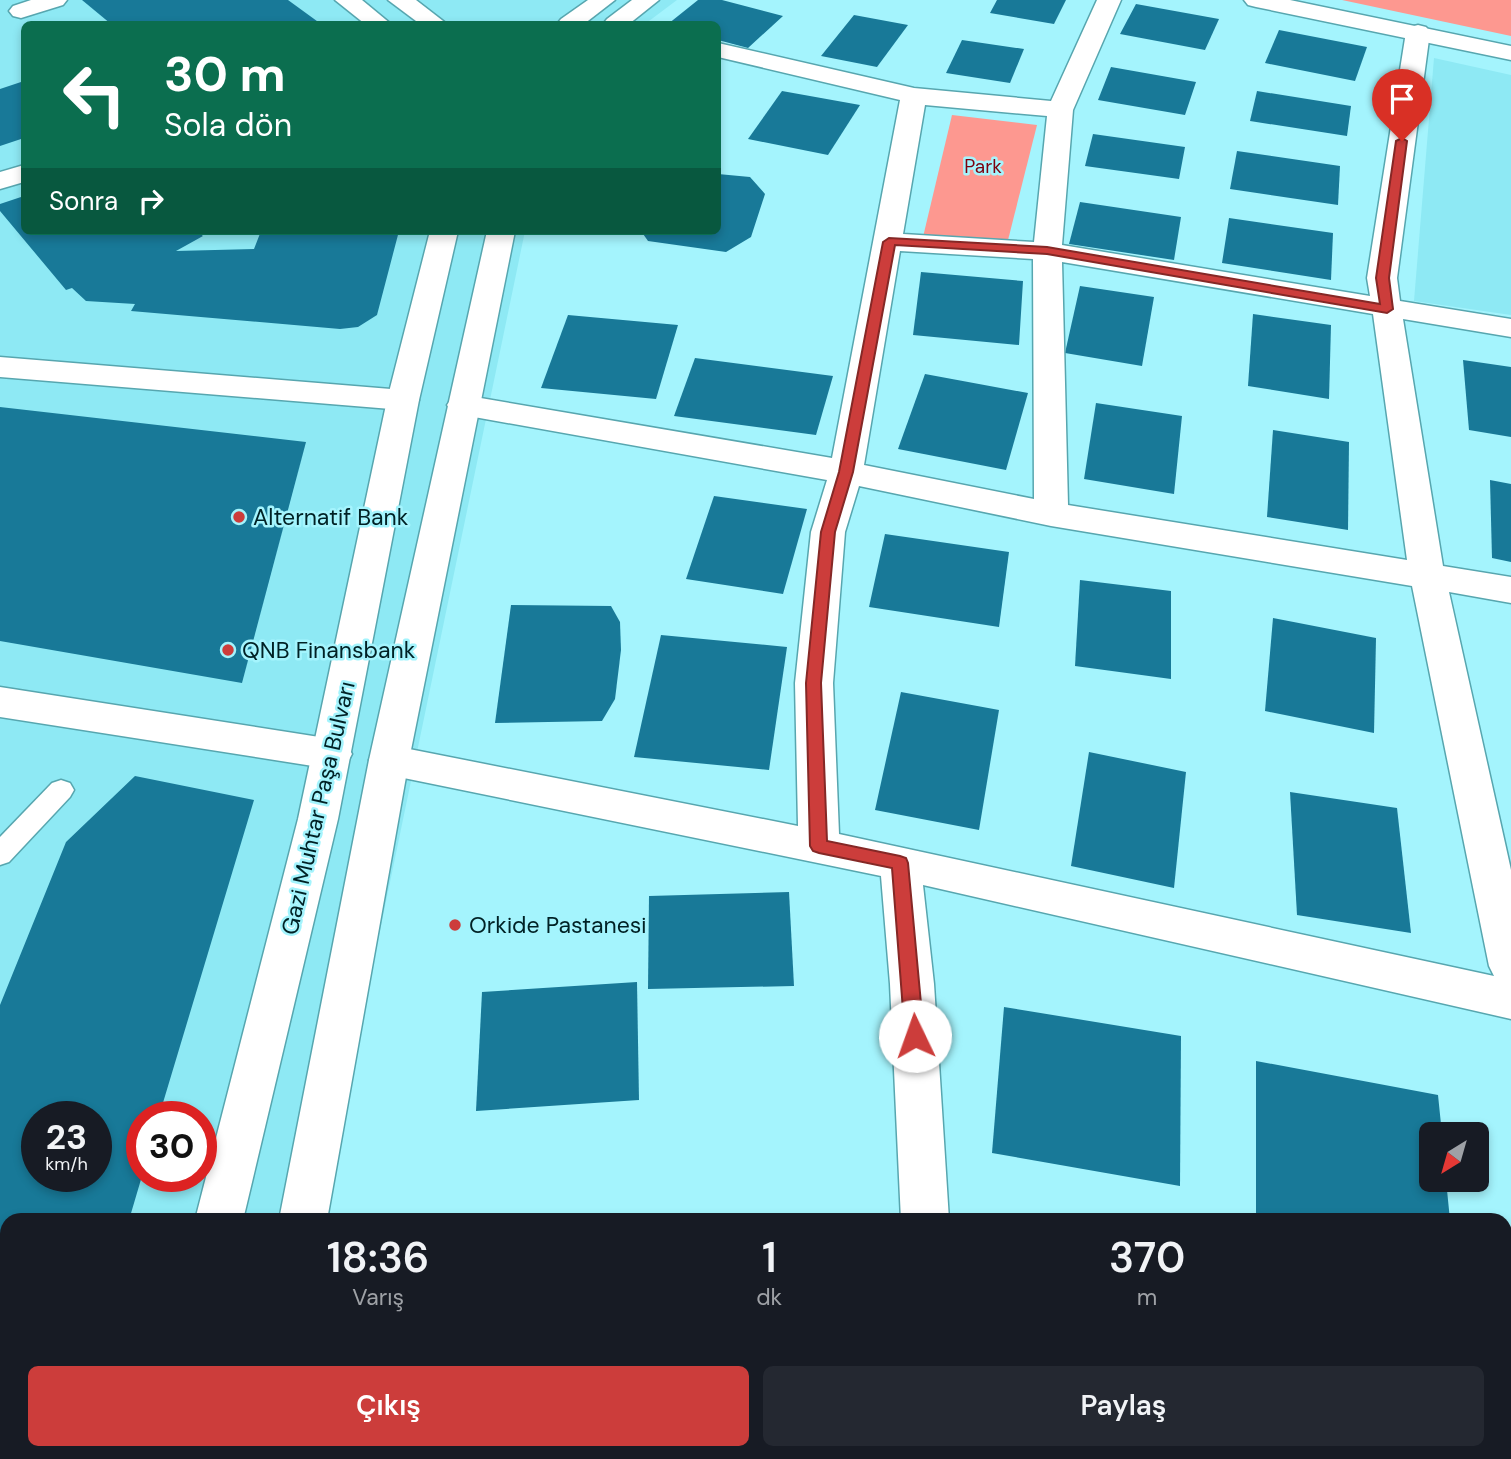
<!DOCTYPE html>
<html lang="tr">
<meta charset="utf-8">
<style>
:root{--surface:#171b24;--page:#242831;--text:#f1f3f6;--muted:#9ea1a6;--accent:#cc3d3b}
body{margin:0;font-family:"DM Sans",sans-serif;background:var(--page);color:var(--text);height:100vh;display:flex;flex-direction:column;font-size:26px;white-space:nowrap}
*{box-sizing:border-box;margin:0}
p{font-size:23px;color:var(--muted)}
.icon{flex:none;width:38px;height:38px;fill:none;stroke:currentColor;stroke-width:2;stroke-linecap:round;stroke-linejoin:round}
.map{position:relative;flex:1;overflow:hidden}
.side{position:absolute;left:0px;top:1213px;width:1512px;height:247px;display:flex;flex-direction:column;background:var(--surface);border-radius:21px 21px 0 0;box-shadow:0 4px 10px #0003}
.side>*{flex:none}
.hud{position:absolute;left:21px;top:21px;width:700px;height:214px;border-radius:10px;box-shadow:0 4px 10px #0003;background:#0b6e4f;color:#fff;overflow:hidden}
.needle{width:46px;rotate:217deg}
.controls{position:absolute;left:1419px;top:1122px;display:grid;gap:14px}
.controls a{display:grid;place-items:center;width:70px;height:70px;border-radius:10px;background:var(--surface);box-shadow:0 4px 10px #0003;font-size:35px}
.speed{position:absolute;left:21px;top:1101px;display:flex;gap:14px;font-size:35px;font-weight:700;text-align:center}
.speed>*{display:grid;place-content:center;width:91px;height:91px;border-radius:50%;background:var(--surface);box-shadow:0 4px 10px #0003;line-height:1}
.speed small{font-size:18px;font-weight:400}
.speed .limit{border:10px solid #d22;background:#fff;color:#111}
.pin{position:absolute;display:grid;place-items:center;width:60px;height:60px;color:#fff;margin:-72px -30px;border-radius:50% 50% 50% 0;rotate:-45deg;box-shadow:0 0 7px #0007}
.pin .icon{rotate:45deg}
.me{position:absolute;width:77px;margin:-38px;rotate:357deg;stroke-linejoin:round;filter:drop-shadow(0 0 5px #0008)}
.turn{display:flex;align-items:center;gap:24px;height:147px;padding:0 28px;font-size:32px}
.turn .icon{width:91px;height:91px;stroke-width:2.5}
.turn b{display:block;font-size:49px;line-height:60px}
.then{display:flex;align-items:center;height:66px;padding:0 28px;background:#0003;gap:14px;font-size:26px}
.eta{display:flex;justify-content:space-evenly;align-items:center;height:119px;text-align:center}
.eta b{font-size:42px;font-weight:600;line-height:49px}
.action{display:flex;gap:14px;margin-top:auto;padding:14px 28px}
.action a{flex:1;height:80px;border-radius:10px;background:var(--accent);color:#fff;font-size:28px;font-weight:600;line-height:80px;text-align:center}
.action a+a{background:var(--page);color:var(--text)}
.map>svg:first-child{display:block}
</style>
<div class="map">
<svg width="1511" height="1459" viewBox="0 0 1511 1459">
<rect width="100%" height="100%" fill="#a4f4fd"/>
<g fill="#8ee9f4" fill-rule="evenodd">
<path d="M0,0H677L645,24H24V231H525L320,1220H7V1452L271,1453L270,1459H0ZM37,1116H96V1176H37ZM142,1116H201V1176H142Z"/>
<path d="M1434,58L1511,75V315L1414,301Z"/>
</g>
<g fill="#fd9890">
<path d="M1342,0H1511V36Z"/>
<path d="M952,115L1037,125L1006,248L923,237Z"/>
</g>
<g fill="#187998" fill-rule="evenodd">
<path d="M82,0H288L321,24H111Z"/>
<path d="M698,0H722L783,16L748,48L718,40V24H668Z"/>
<path d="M997,0H1066L1054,24L990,13Z"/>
<path d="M1136,4L1219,19L1205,50L1120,34Z"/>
<path d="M854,15L908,25L877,67L821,56Z"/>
<path d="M1279,30L1367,47L1355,81L1265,63Z"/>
<path d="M962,40L1024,49L1010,83L946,73Z"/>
<path d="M1111,67L1196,82L1185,115L1098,100Z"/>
<path d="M24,81V138L0,146V89Z"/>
<path d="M782,91L860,105L828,155L748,139Z"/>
<path d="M1257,91L1351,106L1347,136L1250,121Z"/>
<path d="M1093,134L1185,147L1179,179L1085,166Z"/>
<path d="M1237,151L1340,166L1338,205L1230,189Z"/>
<path d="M718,174L750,177L765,194L751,237L726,252L648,241L641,231H718Z"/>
<path d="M24,196V231H197L203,236L176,251L254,249L261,231H399L377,315L358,327L340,329L131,311L135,304L86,301L72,288L66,290L0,211V204Z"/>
<path d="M1080,202L1181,217L1174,260L1069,244Z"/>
<path d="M1229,218L1333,233L1331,280L1222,263Z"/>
<path d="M921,272L1023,281L1019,345L913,335Z"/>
<path d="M1080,286L1154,297L1142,366L1065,353Z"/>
<path d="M1253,314L1331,325L1329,399L1248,386Z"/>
<path d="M568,315L678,325L656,399L541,388Z"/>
<path d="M695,358L833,376L816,435L674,416Z"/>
<path d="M1463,360L1511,367V437L1469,430Z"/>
<path d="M925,374L1028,393L1006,470L898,449Z"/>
<path d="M1096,403L1182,416L1174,494L1084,479Z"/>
<path d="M0,407L306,442L242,683L0,641Z"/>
<path d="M1273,430L1349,442L1348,530L1267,517Z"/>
<path d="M1490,480L1511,484V562L1492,558Z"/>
<path d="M714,496L807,509L783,594L686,579Z"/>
<path d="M885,534L1009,552L999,627L869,607Z"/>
<path d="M1080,580L1171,591V679L1075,666Z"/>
<path d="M511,605L611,606L620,622L621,650L615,699L602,721L495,723Z"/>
<path d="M1273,618L1376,638L1374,733L1265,711Z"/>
<path d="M661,635L787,647L769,770L634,757Z"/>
<path d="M901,692L999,710L979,830L875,810Z"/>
<path d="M1089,752L1186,772L1174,888L1071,866Z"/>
<path d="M135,776L254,800L159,1116H142V1176L129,1220H7V1362L0,1363V1005L66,842ZM37,1116H96V1176H37Z"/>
<path d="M1290,792L1397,808L1411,933L1297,915Z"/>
<path d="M789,892L794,986L648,989L649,896Z"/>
<path d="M637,982L639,1100L476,1111L482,992Z"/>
<path d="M1004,1007L1181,1036L1180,1186L992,1153Z"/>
<path d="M1256,1061L1438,1095L1442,1134H1432V1180H1446L1450,1220H1256Z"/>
<path d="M476,1452H604L590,1459H477Z"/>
</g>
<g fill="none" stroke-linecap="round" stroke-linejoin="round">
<defs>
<path id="service" d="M61,780L70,783L74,790L70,797L9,862L0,865V837L52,783Z"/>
<g id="minor">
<path d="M31,0H67L63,5L21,18L13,16L9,11L13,6Z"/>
<path d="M1097,0H1121L1073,110L1062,245L1370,296L1367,278L1406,32L1410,27L1418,25L1426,27L1430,32L1397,278L1400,301L1511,319V337L1403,319L1443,566L1511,577V603L1449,592L1511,870V1019L923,885L934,984L949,1220H901L890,984L881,876L389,775L375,771L369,760L375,749L389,745L798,826L795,683L811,532L827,480L463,415L452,412L447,405L452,398L463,395L832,458L900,100L718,57V43L914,88L1051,101ZM925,105L1047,116L1034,242L903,234ZM900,251L1033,259L1034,499L864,465ZM1062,262L1373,314L1407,560L1068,505ZM859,486L1051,526L1412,586L1489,966L1494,976L839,834L833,683L845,532Z"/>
<path d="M24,165V182L0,189V172Z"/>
<path d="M0,687L332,739L346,743L352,754L346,765L332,769L0,717Z"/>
<path d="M875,1452H929L928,1459H874Z"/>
</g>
<g id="tertiary">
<path d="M335,0H362L391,24H365Z"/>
<path d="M388,0H416L447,24H420Z"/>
<path d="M1244,0H1290L1511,46V60L1256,7L1248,5Z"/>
<path d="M0,357L403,390L414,393L419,400L414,407L403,410L0,377Z"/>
</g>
<g id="secondary">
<path d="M588,0H615L584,24H557L561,19Z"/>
<path d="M632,0H659L629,24H603L607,19Z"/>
<path d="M430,231H458L419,400L338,819L243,1220H195L298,819L387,400Z"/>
<path d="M487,231H515L409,760L327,1220H279L369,760Z"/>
<path d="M135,1452H189L187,1459H133Z"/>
<path d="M232,1452H286L285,1459H231Z"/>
</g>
</defs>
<use href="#service" stroke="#57a6af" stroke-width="3"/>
<use href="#minor" stroke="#57a6af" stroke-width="3"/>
<use href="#tertiary" stroke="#57a6af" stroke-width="3"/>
<use href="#secondary" stroke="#57a6af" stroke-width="3"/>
<use href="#service" fill="#fff" fill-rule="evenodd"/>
<use href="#minor" fill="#fff" fill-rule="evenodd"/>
<use href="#tertiary" fill="#fff" fill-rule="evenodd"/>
<use href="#secondary" fill="#fff" fill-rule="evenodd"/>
</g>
<path fill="#cc3d3b" stroke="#852826" stroke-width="2" d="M1402,138L1407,141L1389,278L1393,309L1387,313L1047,254L895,245L853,472L835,532L821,683L827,841L900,856L906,858L908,863L924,1036L921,1042L915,1045L908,1042L905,1036L892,868L819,853L813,851L810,846L806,683L821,532L839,472L883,242L889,238L1047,247L1380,304L1376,278L1396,141Z"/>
<g fill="#cc3d3b" stroke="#a4f4fd" stroke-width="2.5">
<circle cx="239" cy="517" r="7"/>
<circle cx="228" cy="650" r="7"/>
<circle cx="455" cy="925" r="7"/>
</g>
<g text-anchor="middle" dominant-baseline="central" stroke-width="5" stroke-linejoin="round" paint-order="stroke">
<g font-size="19" fill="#7d000d" stroke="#a4f4fd">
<text x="983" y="166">Park</text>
</g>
<g font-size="23" fill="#002125" stroke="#a4f4fd" text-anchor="start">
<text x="253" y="517">Alternatif Bank</text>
<text x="242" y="650">QNB Finansbank</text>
<text x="469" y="925">Orkide Pastanesi</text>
</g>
<g font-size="23" fill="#002125" stroke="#a4f4fd">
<text transform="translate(318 808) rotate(-77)">Gazi Muhtar Paşa Bulvarı</text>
</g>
</g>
</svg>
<div class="controls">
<a><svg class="needle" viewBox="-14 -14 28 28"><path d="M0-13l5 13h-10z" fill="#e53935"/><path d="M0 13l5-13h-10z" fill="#9ea1a6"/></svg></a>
</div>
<div class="speed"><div>23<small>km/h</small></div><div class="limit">30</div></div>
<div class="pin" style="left:1402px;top:141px;background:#d93025"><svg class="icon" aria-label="arrive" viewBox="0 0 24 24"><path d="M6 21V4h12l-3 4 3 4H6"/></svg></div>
<svg class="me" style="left:915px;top:1036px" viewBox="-20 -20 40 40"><circle r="19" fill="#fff"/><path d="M0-13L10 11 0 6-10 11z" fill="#cc3d3b"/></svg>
<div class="hud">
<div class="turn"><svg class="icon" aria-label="left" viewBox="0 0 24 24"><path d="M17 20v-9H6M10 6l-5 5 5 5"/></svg><div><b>30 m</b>Sola dön</div></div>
<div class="then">Sonra<svg class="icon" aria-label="right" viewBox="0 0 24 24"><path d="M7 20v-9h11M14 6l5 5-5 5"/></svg></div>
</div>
<section class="side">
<div class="eta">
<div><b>18:36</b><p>Varış</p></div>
<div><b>1</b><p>dk</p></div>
<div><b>370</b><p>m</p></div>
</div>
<div class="action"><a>Çıkış</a><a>Paylaş</a></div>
</section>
</div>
